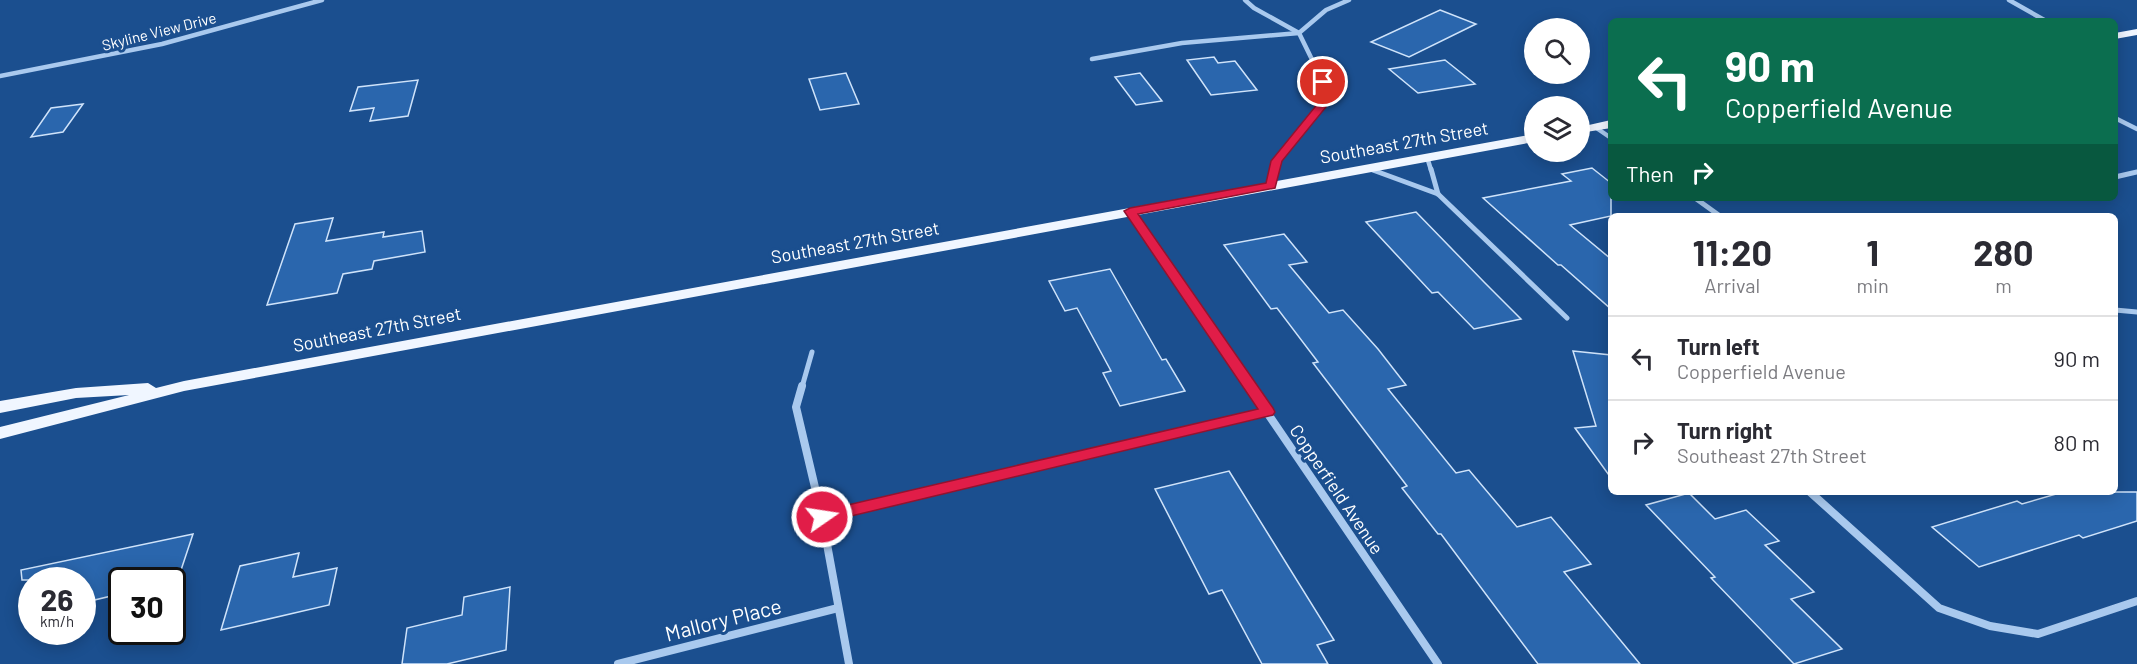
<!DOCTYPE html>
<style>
:root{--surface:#fff;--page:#f2f2f3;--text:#2b2b33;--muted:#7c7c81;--line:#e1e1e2}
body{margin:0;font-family:Barlow,sans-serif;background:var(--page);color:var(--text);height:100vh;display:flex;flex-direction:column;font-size:22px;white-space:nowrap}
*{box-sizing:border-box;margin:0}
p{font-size:20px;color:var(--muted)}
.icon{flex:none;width:33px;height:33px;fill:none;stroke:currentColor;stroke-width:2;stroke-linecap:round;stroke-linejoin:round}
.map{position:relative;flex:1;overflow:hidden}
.side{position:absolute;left:1608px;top:213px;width:510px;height:282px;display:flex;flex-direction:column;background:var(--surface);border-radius:9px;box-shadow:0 3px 15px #0003}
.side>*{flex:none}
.hud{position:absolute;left:1608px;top:18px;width:510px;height:183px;border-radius:9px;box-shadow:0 3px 15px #0003;background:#0b6e4f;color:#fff;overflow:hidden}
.tools{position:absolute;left:1524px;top:18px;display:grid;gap:12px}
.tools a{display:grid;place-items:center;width:66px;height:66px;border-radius:50%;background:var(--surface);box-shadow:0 3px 15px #0003;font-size:30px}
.speed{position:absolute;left:18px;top:567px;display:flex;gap:12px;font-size:30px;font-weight:700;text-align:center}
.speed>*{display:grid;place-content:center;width:78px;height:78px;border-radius:50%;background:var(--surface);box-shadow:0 3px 15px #0003;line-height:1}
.speed small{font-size:15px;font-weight:400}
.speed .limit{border:3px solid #111;border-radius:9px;background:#fff;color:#111}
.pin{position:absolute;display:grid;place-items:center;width:51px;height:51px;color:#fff;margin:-26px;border:3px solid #fff;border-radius:50%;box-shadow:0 2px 6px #0007}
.me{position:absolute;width:66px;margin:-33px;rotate:77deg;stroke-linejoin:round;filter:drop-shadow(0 0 4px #0008)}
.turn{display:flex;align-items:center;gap:21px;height:126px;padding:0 18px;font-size:27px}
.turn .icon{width:78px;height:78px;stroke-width:2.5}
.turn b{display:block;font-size:42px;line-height:51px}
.then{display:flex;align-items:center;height:57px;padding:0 18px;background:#0003;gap:12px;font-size:22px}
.eta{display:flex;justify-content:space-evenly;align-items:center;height:102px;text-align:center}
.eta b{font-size:36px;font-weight:700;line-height:42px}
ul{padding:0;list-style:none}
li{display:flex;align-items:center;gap:18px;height:84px;padding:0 18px;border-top:2px solid var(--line)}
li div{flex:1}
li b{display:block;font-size:22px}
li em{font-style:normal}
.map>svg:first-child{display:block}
</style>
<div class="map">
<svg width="2137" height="664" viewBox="0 0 2137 664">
<rect width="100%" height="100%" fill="#1b4f8f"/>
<g fill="#2a66ad" stroke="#cfe3fa" stroke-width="1.5">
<path d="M1440,10L1476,24L1409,57L1371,42Z"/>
<path d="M1214,57L1218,63L1235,61L1257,90L1211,95L1187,60Z"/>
<path d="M1445,60L1475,84L1418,93L1389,69Z"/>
<path d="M846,73L859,104L820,110L809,79Z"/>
<path d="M1140,73L1162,101L1136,105L1115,77Z"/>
<path d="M418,80L408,116L370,121L374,108L350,111L358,87Z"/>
<path d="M83,104L63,132L31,137L51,108Z"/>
<path d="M1592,168L1611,183V216L1570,225L1611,259V309L1561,265H1558L1483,198L1571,181L1562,174Z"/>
<path d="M1416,212L1484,282L1521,319L1474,329L1438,292L1432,293L1366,222Z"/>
<path d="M333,218L326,241L384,232L383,237L422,231L425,252L374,261L372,269L343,274L337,293L267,305L295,224Z"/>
<path d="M1284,234L1307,262L1289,265L1329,313L1343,310L1378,349L1406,385L1388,389L1456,473L1469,470L1517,527L1551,517L1591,564L1564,572L1640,664H1538L1441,534H1438L1402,488L1407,486L1313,363L1318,362L1277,308L1271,309L1224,245Z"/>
<path d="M1110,269L1162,360L1166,359L1185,391L1120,406L1103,373L1111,371L1077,308L1065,311L1049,281Z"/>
<path d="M1573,351L1611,355V478L1575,428L1596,426Z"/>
<path d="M1229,471L1334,640L1317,645L1328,664H1262L1222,590L1209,594L1155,489Z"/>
<path d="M2063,492H2137V521L2083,538L2079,535L1979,567L1932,527L2017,501L2022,504Z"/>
<path d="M1689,493L1715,519L1746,510L1779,541L1765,545L1814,592L1791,599L1842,649L1794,664L1711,578L1715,577L1646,505Z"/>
<path d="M193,534L181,570L122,580L116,584L111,596L82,603V580H22L21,570Z"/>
<path d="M299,553L293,577L337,568L329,605L221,630L240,566Z"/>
<path d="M510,587L506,650L447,664H402L407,628L462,615L464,597Z"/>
</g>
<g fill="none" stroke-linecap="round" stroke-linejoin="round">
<g stroke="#a9c9ee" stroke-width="4.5">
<path d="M1245,0L1254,8L1299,33L1323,82L1321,107L1276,161L1274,170"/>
<path d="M2009,0L2046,21"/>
<path d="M1092,59L1182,43L1299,33L1326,10L1349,0"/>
<path d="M0,76L162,44L322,0"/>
<path d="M2115,118L2137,129"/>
<path d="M1595,127L1611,138"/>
<path d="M1427,157L1431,170"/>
<path d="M1370,169L1374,170"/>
</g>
<g stroke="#a9c9ee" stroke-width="5">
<path d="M1370,169L1438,194L1567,318"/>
<path d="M1431,169L1438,194"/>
<path d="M2115,177L2137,172"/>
<path d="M1271,186L1274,169"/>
<path d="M1695,198L1720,216"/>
<path d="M1130,211L1250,387"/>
<path d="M2115,310L2137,312"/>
<path d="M802,387L812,352"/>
</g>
<g stroke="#a9c9ee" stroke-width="8">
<path d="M802,386L796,407L822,517L849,664"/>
<path d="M1249,386L1438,664"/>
<path d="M1810,492L1939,608L1990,626L2038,634L2137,601"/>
<path d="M822,517L1268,412"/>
<path d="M618,664L838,608"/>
</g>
<g fill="#f0f6ff" fill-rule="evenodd">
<path d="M2137,29V35L2115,39V33Z"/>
<path d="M1611,120V128L1580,133V127Z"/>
<path d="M1534,134V142L184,391L0,439V427L129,395L76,398L0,413V401L76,388L148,383L156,388L184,381Z"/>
</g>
</g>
<path fill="#e11d48" stroke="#92132f" stroke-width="1.5" d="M1323,79L1328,82L1326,107L1282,161L1275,188L1138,214L1273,408L1275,412L1273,415L822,523L816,521L814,517L816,513L822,511L1258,409L1124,211L1130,208L1266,183L1271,161L1315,107L1318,82Z"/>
<g text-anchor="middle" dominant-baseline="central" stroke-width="6" stroke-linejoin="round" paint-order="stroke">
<g font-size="15" fill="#fff" stroke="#1b4f8f">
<text transform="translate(159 31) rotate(-14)">Skyline View Drive</text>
</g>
<g font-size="18" fill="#fff" stroke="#1b4f8f">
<text transform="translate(1404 142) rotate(-10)">Southeast 27th Street</text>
<text transform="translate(855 242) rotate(-10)">Southeast 27th Street</text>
<text transform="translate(377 329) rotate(-11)">Southeast 27th Street</text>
<text transform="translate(1337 489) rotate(56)">Copperfield Avenue</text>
</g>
<g font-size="21" fill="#fff" stroke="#1b4f8f">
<text transform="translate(723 619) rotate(-14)">Mallory Place</text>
</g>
</g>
</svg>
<div class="tools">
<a><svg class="icon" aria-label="search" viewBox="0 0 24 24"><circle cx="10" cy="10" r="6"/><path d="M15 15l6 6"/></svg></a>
<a><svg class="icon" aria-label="layers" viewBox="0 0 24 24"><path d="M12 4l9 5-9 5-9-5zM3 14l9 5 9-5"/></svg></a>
</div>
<div class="speed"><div>26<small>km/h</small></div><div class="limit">30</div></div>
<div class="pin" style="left:1323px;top:82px;background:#d93025"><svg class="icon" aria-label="arrive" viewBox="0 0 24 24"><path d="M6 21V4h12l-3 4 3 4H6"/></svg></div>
<svg class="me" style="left:822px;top:517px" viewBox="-20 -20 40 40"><circle r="17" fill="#e11d48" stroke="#fff" stroke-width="3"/><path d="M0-11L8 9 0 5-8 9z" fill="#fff"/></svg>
<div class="hud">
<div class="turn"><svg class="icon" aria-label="left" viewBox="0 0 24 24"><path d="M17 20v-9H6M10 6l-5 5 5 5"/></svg><div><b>90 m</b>Copperfield Avenue</div></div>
<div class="then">Then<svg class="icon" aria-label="right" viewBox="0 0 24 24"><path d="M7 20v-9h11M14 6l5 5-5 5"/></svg></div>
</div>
<section class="side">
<div class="eta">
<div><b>11:20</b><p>Arrival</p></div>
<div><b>1</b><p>min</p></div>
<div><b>280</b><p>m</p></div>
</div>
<ul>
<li><svg class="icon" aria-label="left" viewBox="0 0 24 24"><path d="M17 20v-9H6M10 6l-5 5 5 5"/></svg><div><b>Turn left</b><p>Copperfield Avenue</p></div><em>90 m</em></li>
<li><svg class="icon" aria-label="right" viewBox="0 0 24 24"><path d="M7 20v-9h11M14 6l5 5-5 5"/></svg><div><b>Turn right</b><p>Southeast 27th Street</p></div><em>80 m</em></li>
</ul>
</section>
</div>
